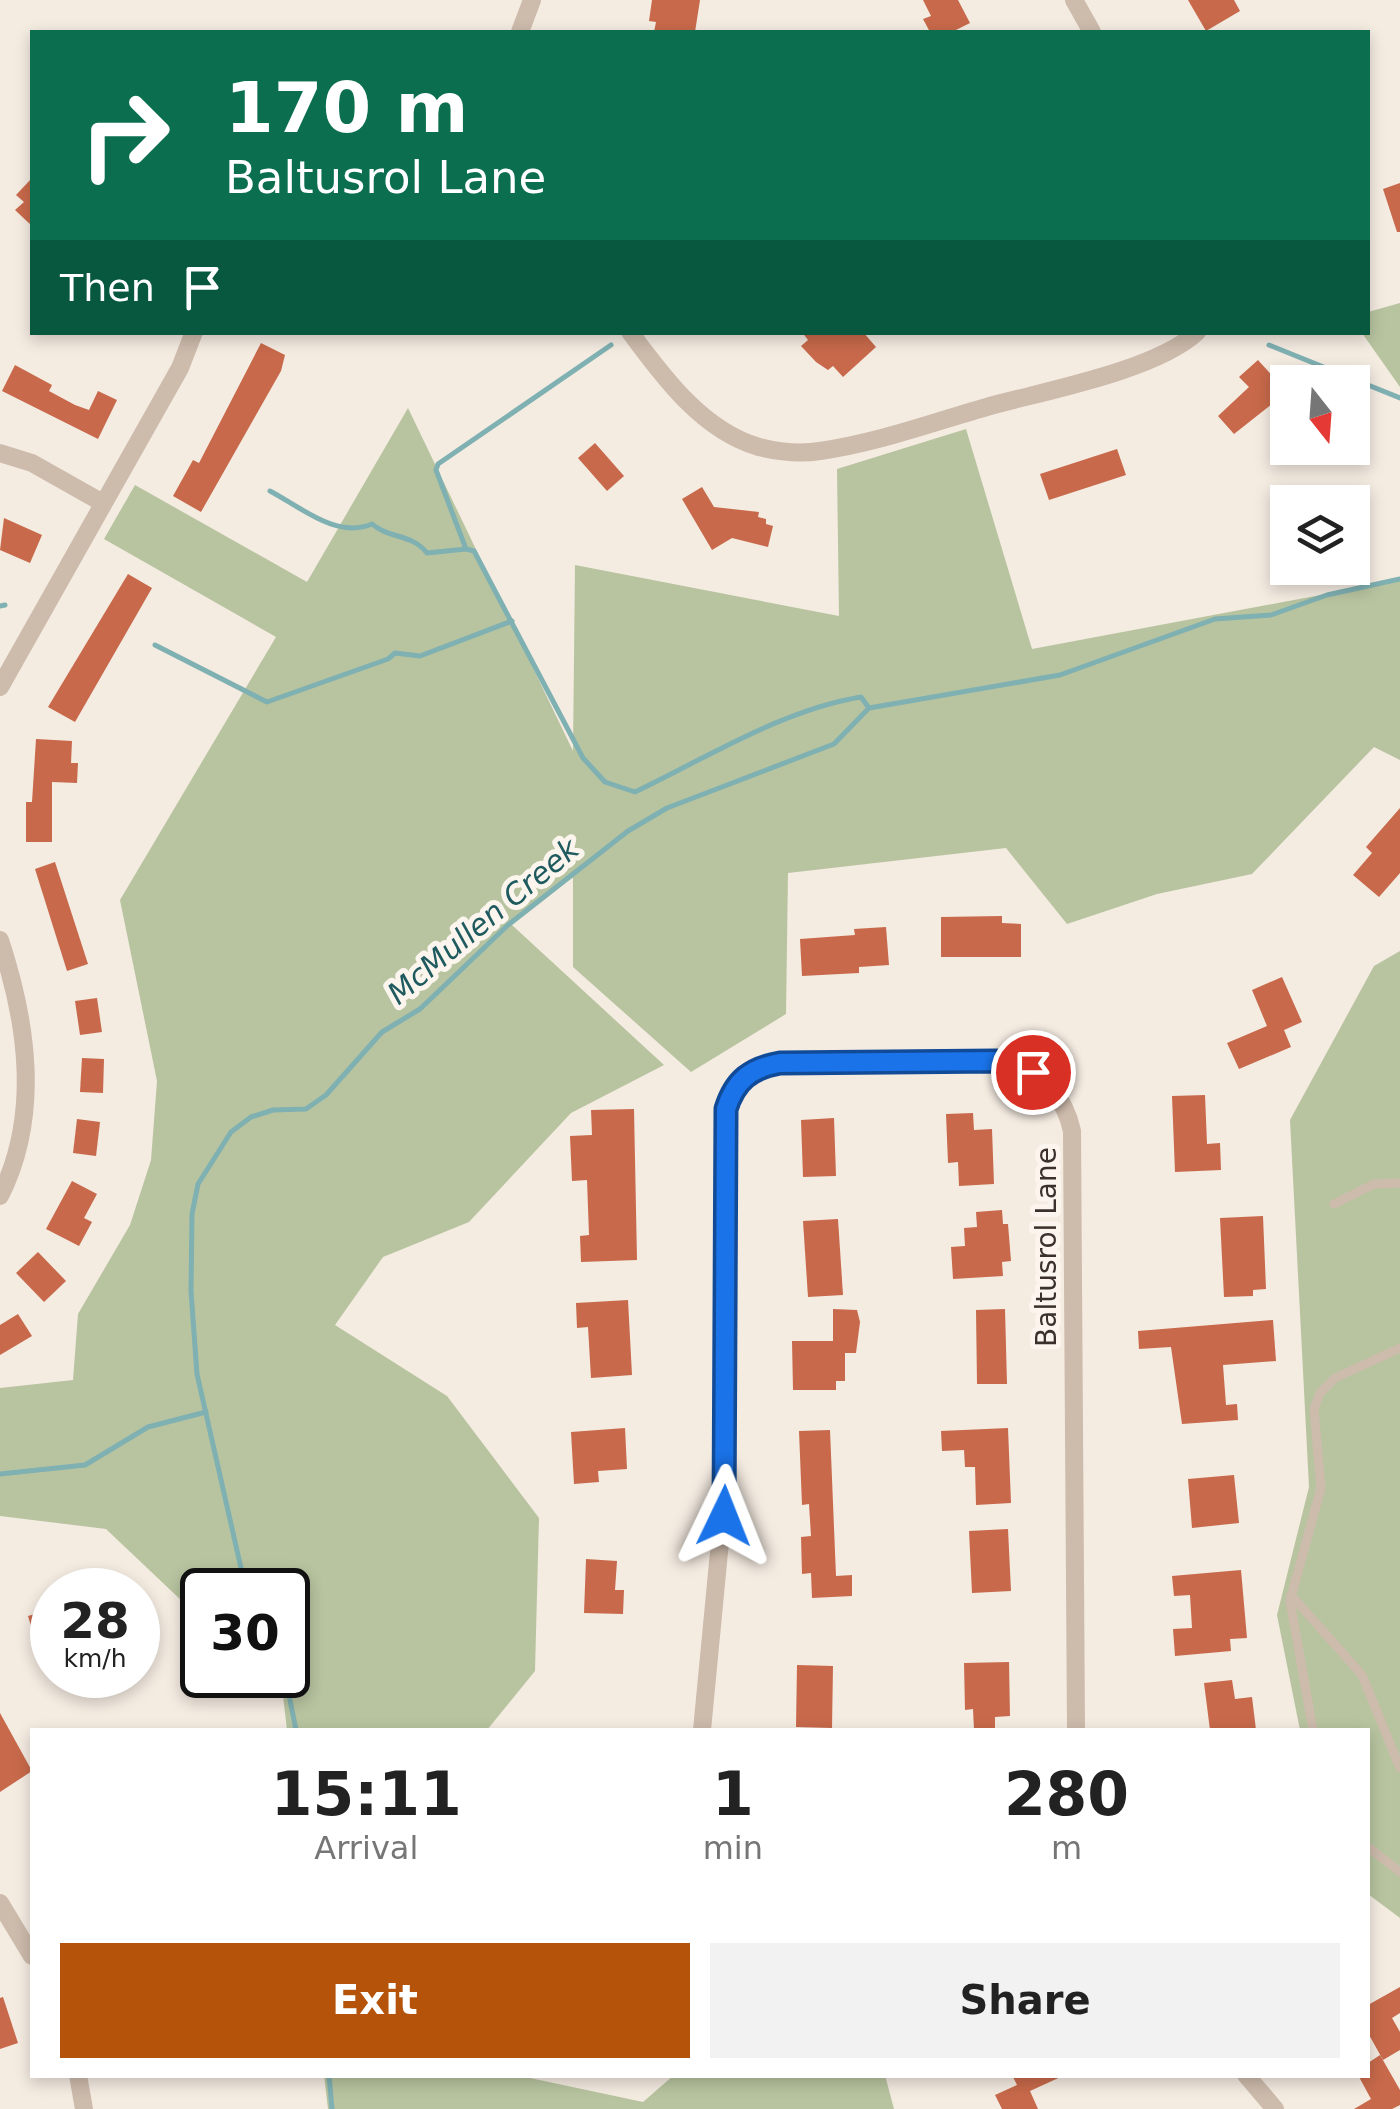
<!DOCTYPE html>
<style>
:root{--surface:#fff;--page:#f2f2f2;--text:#222;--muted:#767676;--accent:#b45309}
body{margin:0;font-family:"DejaVu Sans",sans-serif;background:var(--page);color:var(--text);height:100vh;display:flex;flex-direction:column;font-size:38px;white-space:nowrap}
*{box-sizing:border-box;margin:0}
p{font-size:32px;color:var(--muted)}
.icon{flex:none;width:55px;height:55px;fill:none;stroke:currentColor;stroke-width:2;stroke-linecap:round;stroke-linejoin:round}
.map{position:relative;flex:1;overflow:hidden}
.drawer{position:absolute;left:30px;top:1728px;width:1340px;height:350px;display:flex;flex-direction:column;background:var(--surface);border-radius:0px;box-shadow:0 5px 15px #0003}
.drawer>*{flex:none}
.guide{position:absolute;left:30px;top:30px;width:1340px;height:305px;border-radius:0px;box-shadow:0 5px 15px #0003;background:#0b6e4f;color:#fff;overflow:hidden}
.needle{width:65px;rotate:163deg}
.buttons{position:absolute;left:1270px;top:365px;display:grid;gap:20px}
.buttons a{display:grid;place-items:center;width:100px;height:100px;border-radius:0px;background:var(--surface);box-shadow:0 5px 15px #0003;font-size:50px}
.speed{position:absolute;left:30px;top:1568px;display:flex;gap:20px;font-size:50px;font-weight:700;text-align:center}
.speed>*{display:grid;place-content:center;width:130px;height:130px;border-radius:50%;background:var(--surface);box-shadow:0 5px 15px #0003;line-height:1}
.speed small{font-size:25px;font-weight:400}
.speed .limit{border:5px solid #111;border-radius:15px;background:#fff;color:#111}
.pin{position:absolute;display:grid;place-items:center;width:85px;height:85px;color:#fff;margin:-42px;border:5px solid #fff;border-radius:50%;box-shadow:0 2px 10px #0007}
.me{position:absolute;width:110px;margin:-55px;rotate:2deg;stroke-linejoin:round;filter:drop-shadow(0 0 8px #0008)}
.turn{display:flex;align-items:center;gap:35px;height:210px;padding:0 30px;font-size:45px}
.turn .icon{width:130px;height:130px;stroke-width:2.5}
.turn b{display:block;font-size:70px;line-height:85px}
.then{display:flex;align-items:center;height:95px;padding:0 30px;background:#0003;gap:20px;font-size:38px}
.eta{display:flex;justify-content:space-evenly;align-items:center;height:170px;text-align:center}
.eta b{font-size:60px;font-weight:600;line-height:70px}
.action{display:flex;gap:20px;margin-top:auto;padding:20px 30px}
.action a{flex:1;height:115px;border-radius:0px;background:var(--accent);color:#fff;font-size:40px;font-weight:600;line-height:115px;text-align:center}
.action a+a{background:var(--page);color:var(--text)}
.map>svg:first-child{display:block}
</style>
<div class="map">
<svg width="1400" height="2109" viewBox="0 0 1400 2109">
<rect width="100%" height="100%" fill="#f4ebe1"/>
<g fill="#b8c4a0">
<path d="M1400,303V387L1362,333L1368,332V312Z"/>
<path d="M408,408L573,751L575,565L839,616L837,469L966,429L1032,649L1400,580V760L1374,747L1252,874L1157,894L1067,924L1006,848L788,873L786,1014L691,1072L573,967V877L512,925L664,1065L571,1113L469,1222L383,1257L335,1325L447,1396L539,1518L535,1671L487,1730H287L283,1696L261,1675H288V1590H202V1620L106,1529L0,1516V1388L73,1380L78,1314L130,1225L151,1160L157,1081L120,900L276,637L104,539L135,485L307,582Z"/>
<path d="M1400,951V1918L1368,1894V1730H1300L1277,1615L1309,1487L1290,1120L1374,966Z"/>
<path d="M324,2075H516L643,2102L674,2075H885L894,2109H328Z"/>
</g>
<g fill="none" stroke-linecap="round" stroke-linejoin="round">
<g stroke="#7fb0b2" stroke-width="5">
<path d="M611,345L438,464L436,470L466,549L474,551L583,758L605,782L635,792C706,758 782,710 861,697L869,708"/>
<path d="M1269,345L1400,398"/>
<path d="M270,491C302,508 337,539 372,524C389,539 411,533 427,553L466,549"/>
<path d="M0,606L5,605"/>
<path d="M155,645L267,702L388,659L395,653L420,656L512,621"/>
<path d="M0,1474L85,1465L148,1427L206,1412"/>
<path d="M246,1590L197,1374L191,1291L192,1214L198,1184L231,1132L251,1117L273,1110L306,1109L326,1095L382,1032L420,1009L508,925L628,831L667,808L834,744L869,708L1060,675L1215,619L1271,615L1327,595L1400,579"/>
<path d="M285,1675L296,1730"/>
<path d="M329,2075L332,2109"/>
</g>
</g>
<g fill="#c8694b">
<path d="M652,0H700L695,32H654L656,22L649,21Z"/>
<path d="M923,0H958L970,23L952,32H930L923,19L931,16Z"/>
<path d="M1188,0H1234L1240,11L1206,31Z"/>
<path d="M32,178V226L15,210L24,202L16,195Z"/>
<path d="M1400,183V232H1397L1383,189Z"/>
<path d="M802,332H863L876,347L843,377L833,366L828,370L816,362L801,346L808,340Z"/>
<path d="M261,343L285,355L281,371L201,512L173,496L193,460L199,463Z"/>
<path d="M1258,360L1287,392L1234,434L1218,416L1249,387L1239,377Z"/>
<path d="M15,365L52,385L49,391L75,405L89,410L98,391L117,400L98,439L2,391Z"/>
<path d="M595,443L624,476L607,491L578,458Z"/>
<path d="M1117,449L1126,475L1049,500L1040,474Z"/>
<path d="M702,487L714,507L759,512L758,517L766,519V524L773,526L768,547L732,538L712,550L682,499Z"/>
<path d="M4,518L42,535L30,563L0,550Z"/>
<path d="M128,574L152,588L75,722L48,707Z"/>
<path d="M36,739L72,741L71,763H78L77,783L52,782V842H26V802H32Z"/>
<path d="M1400,808V873L1379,897L1353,875L1372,853L1366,847Z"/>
<path d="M55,862L88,964L67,971L35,869Z"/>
<path d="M1002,916V923L1021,924V957H941V917Z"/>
<path d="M886,927L889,965L859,967V973L802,976L800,939L855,935L854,929Z"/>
<path d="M1282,977L1302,1022L1284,1030L1291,1047L1239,1069L1227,1043L1267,1026L1252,990Z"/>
<path d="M97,998L102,1032L80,1035L75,1001Z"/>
<path d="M82,1058L104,1059L103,1093L80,1092Z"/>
<path d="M1205,1095L1207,1144L1220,1143L1221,1170L1175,1172L1172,1096Z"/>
<path d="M634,1109L637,1260L581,1262L580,1236L589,1235L587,1180L572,1181L570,1136L592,1135L591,1110Z"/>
<path d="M973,1113L974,1130L992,1129L994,1184L959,1186L958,1162L948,1163L946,1114Z"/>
<path d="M834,1118L836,1176L803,1177L801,1120Z"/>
<path d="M77,1119L100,1122L96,1156L73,1153Z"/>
<path d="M72,1181L97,1194L84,1218L92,1222L79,1246L46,1229Z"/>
<path d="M1002,1210L1003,1224H1008L1011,1261L1002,1262L1003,1276L953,1279L951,1247L965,1246L964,1228L977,1227L976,1212Z"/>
<path d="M1263,1216L1266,1289L1253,1290V1296L1224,1297L1220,1218Z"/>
<path d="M838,1219L843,1295L808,1297L803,1221Z"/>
<path d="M38,1252L66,1281L44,1302L16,1273Z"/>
<path d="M628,1300L632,1375L591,1378L588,1327L577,1328L576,1303Z"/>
<path d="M833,1309L857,1310L860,1322L856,1353H845V1381H836V1390H793L792,1341H833Z"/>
<path d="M1005,1309L1007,1384H977L976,1310Z"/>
<path d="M18,1314L32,1336L0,1355V1325Z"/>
<path d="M1273,1320L1276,1361L1223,1365L1226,1405L1237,1404L1238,1420L1182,1424L1171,1347L1139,1349L1138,1331Z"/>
<path d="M625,1428L627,1469L598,1471L599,1482L574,1484L571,1432Z"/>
<path d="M1008,1428L1011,1503L976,1505L975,1467H965L964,1450L942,1451L941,1431Z"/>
<path d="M830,1430L836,1576L852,1575V1596L812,1598L811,1573L802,1574L801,1537L811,1536L809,1504L802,1505L799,1431Z"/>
<path d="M1234,1475L1239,1523L1192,1528L1188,1479Z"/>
<path d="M1008,1529L1011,1591L972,1593L969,1531Z"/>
<path d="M586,1559L617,1561L615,1590H624L623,1614L584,1613Z"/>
<path d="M1241,1570L1247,1638L1230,1639L1231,1651L1175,1656L1173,1629L1192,1628L1190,1595L1174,1596L1172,1576Z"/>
<path d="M52,1609V1655L41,1659L28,1616Z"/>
<path d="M1009,1662L1010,1716L995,1717V1730H974L973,1709L965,1710L964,1663Z"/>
<path d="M797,1665L833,1666L832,1728L796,1727Z"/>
<path d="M1232,1680L1235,1699L1252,1697L1256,1730H1210L1204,1683Z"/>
<path d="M0,1713L32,1771L0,1792Z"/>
<path d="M1400,1987V2013L1392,2018L1400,2032V2050L1383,2060L1368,2033V2005Z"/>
<path d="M3,1997L18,2043L0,2049V1998Z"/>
<path d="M1380,2055L1400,2090V2105L1392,2109H1354L1371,2099L1358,2075H1368V2063Z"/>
<path d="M1012,2075H1065L1030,2091L1038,2109H1002L995,2095L1017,2085Z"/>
</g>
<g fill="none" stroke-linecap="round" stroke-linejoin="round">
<g stroke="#cdbbac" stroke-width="9">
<path d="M1334,1204L1374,1184L1400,1183"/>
<path d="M1291,1595L1362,1675L1400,1768"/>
<path d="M1313,1730L1290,1601L1321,1488L1314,1409L1320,1393L1335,1378L1400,1348"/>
<path d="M1368,1847L1400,1872"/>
</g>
<g stroke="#cdbbac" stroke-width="18">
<path d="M1074,0L1092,32"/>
<path d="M520,32L532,0"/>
<path d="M630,332C663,377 703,431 759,447C779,452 800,454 820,451C877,443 934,422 990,406C1045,391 1157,370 1197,332"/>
<path d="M0,453L32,463L103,503"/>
<path d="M0,687L180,368L194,332"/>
<path d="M0,940C27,1022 41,1115 0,1196"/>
<path d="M702,1730L726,1479V1109C735,1080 751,1068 780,1063L997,1061C1038,1068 1063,1091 1072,1131L1076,1730"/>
<path d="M0,1903L32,1956"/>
<path d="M78,2075L84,2109"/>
<path d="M1246,2075L1275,2109"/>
</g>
</g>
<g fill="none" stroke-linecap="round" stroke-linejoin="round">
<defs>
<path id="route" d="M724,1516L726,1109C735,1080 751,1068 780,1063L997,1061L1033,1072"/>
</defs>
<use href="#route" stroke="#114b97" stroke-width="25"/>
<use href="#route" stroke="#1a73e8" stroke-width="18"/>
</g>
<g text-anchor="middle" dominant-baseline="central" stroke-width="10" stroke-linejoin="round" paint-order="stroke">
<g font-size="28" fill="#3b302b" stroke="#fbf5ee">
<text transform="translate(1046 1247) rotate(-90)">Baltusrol Lane</text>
</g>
<g font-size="30" font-style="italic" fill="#1f5a5e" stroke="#fbf5ee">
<text transform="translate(483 921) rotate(-40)">McMullen Creek</text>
</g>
</g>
</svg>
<div class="buttons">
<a><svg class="needle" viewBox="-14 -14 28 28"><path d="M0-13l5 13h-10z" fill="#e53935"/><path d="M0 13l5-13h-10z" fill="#767676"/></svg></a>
<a><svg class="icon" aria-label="layers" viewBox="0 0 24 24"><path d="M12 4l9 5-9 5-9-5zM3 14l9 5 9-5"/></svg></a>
</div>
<div class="speed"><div>28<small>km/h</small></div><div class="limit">30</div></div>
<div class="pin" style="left:1033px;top:1072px;background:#d93025"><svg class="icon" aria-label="arrive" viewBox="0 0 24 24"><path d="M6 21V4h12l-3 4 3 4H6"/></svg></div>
<svg class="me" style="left:724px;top:1516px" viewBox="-20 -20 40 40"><path d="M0-17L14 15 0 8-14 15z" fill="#1a73e8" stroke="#fff" stroke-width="4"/></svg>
<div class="guide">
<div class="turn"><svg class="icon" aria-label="right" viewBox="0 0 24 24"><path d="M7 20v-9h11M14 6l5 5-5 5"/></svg><div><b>170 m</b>Baltusrol Lane</div></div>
<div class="then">Then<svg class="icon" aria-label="arrive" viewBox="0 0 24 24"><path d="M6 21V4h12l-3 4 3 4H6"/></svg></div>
</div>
<section class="drawer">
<div class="eta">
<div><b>15:11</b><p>Arrival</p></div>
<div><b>1</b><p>min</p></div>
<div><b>280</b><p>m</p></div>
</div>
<div class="action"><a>Exit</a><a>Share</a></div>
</section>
</div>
